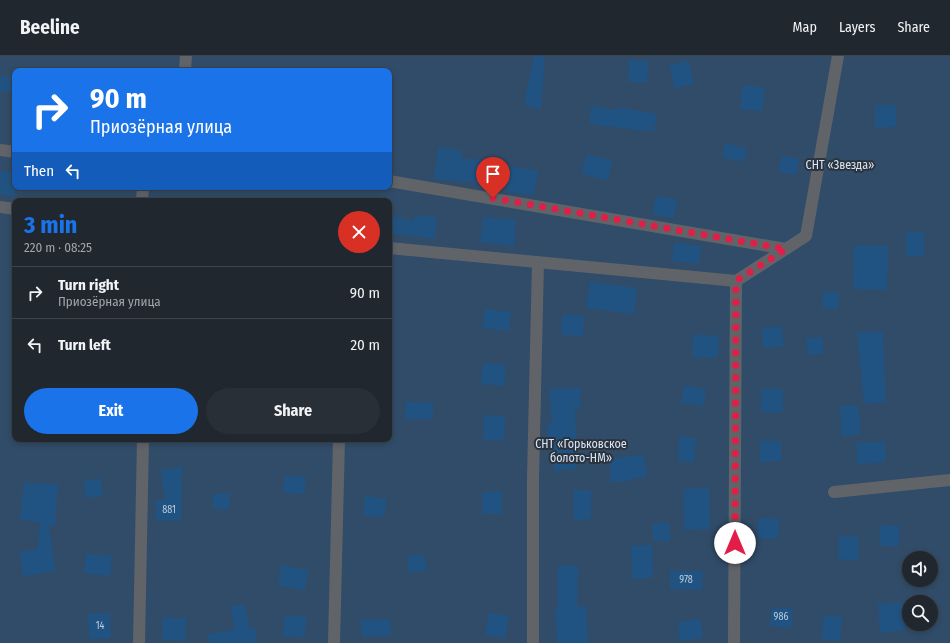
<!DOCTYPE html>
<meta charset="utf-8">
<style>
:root{--surface:#20272e;--page:#282f36;--text:#f1f3f6;--muted:#a2a5aa;--line:#3d444a;--accent:#1a73e8}
body{margin:0;font-family:"Fira Sans Condensed",sans-serif;background:var(--page);color:var(--text);height:100vh;display:flex;flex-direction:column;font-size:15px;white-space:nowrap}
*{box-sizing:border-box;margin:0}
p{font-size:13px;color:var(--muted)}
.icon{flex:none;width:22px;height:22px;fill:none;stroke:currentColor;stroke-width:2;stroke-linecap:round;stroke-linejoin:round}
.map{position:relative;flex:1;overflow:hidden}
.details{position:absolute;left:12px;top:142px;width:380px;height:244px;display:flex;flex-direction:column;background:var(--surface);border-radius:8px;box-shadow:0 2px 6px #0003,0 0 0 1px var(--line)}
.details>*{flex:none}
.hud{position:absolute;left:12px;top:12px;width:380px;height:122px;border-radius:8px;box-shadow:0 2px 6px #0003,0 0 0 1px var(--line);background:#1a73e8;color:#fff;overflow:hidden}
.tools{position:absolute;left:902px;top:495px;display:grid;gap:8px}
.tools a{display:grid;place-items:center;width:36px;height:36px;border-radius:50%;background:var(--surface);box-shadow:0 2px 6px #0003,0 0 0 1px var(--line);font-size:20px}
.pin{position:absolute;display:grid;place-items:center;width:34px;height:34px;color:#fff;margin:-41px -17px;border-radius:50% 50% 50% 0;rotate:-45deg;box-shadow:0 0 4px #0007}
.pin .icon{rotate:45deg}
.me{position:absolute;width:44px;margin:-22px;rotate:0deg;stroke-linejoin:round;filter:drop-shadow(0 0 3px #0008)}
.turn{display:flex;align-items:center;gap:14px;height:84px;padding:0 12px;font-size:18px}
.turn .icon{width:52px;height:52px;stroke-width:2.5}
.turn b{display:block;font-size:28px;line-height:34px}
.then{display:flex;align-items:center;height:38px;padding:0 12px;background:#0003;gap:8px;font-size:15px}
.round{display:grid;place-items:center;flex:none;width:42px;height:42px;border-radius:21px;background:var(--page)}
.head{display:flex;align-items:center;justify-content:space-between;height:68px;padding:0 12px}
h1{font-size:24px;font-weight:700;line-height:30px;color:var(--accent)}
.action{display:flex;gap:8px;margin-top:auto;padding:8px 12px}
.action a{flex:1;height:46px;border-radius:24px;background:var(--accent);color:#fff;font-size:16px;font-weight:700;line-height:46px;text-align:center}
.action a+a{background:var(--page);color:var(--text)}
ul{padding:0;list-style:none}
li{display:flex;align-items:center;gap:12px;height:52px;padding:0 12px;border-top:1px solid var(--line)}
li div{flex:1}
li b{display:block;font-size:15px}
li em{font-style:normal}
header{display:flex;align-items:center;gap:24px;box-sizing:border-box;height:56px;padding:0 20px;background:var(--surface);border-bottom:1px solid var(--line)}
header strong{font-size:19px}
nav{display:flex;gap:22px;margin-inline-start:auto;font-size:14px}
.map>svg:first-child{display:block}
</style>
<header>
<strong>Beeline</strong>
<nav><a>Map</a><a>Layers</a><a>Share</a></nav>
</header>
<div class="map">
<svg width="950" height="587" viewBox="0 0 950 587">
<rect width="100%" height="100%" fill="#2b343e"/>
<path fill="#314c69" fill-rule="evenodd" d="M0,0H950V587H0ZM15,15H389V131H15ZM15,145H389V383H15ZM909,502H931V524H909ZM909,546H931V568H909Z"/>
<g fill="#215382">
<path d="M534,0H545L541,53L524,49Z"/>
<path d="M629,4L648,5L647,26H628Z"/>
<path d="M688,4L694,27L675,33L669,10Z"/>
<path d="M15,20V35L0,36V21Z"/>
<path d="M743,29L765,32L762,55L740,53Z"/>
<path d="M875,49H896V71L875,72Z"/>
<path d="M591,50L617,54V51L657,58L654,76L589,68Z"/>
<path d="M725,87L747,93L743,106L722,101Z"/>
<path d="M438,91L461,94V102L495,105V108L538,114L534,139L507,136L508,130L434,123Z"/>
<path d="M587,98L613,105L607,125L581,117Z"/>
<path d="M782,100L799,103L796,119L779,116Z"/>
<path d="M0,115L15,117V140L0,138Z"/>
<path d="M656,140L677,143L674,162L653,159Z"/>
<path d="M389,159L414,165L415,159L437,161L435,183L389,177Z"/>
<path d="M483,161L516,164L514,190L480,186Z"/>
<rect x="906" y="176" width="18" height="24"/>
<path d="M674,187L701,190L699,208L672,205Z"/>
<path d="M854,189L888,190L887,234L853,233Z"/>
<path d="M590,226L637,232L634,258L586,252Z"/>
<path d="M823,236H839L838,253L822,252Z"/>
<path d="M484,253L511,256L509,275L483,272Z"/>
<path d="M562,259L584,260L583,280L561,279Z"/>
<path d="M781,270L784,290L764,292L761,273Z"/>
<path d="M883,275L886,346L864,348L857,277Z"/>
<path d="M693,278L719,280L718,302L692,301Z"/>
<path d="M822,281L824,297L808,299L806,283Z"/>
<path d="M483,307L506,309L504,330L481,328Z"/>
<path d="M684,330L706,333L704,350L681,347Z"/>
<path d="M580,332L581,352H575L577,413L554,415L552,382H548L547,368H552L549,333Z"/>
<rect x="761" y="333" width="22" height="23"/>
<path d="M406,346L433,347V363H405Z"/>
<path d="M858,349L861,378L842,380L840,350Z"/>
<path d="M484,359L505,360L504,384H483Z"/>
<path d="M679,380L696,382L694,406L678,405Z"/>
<path d="M760,385H781V405L760,406Z"/>
<path d="M885,385L886,406L858,408L856,387Z"/>
<path d="M644,398L647,421L627,424V426H610V403Z"/>
<path d="M182,411L181,465L156,464V444H165L161,414Z"/>
<path d="M285,419L306,421L304,438L283,436Z"/>
<path d="M100,422L103,440L86,442L84,425Z"/>
<path d="M24,427L58,428L55,470H49L55,515L23,520L20,496L38,493L40,466L20,464Z"/>
<path d="M709,432L710,473L684,474L683,433Z"/>
<path d="M573,434H591V463L574,464Z"/>
<rect x="482" y="436" width="20" height="22"/>
<path d="M230,437L229,453H213V438Z"/>
<path d="M365,440L387,443L384,461L363,459Z"/>
<path d="M759,462L779,463L778,483L758,482Z"/>
<path d="M652,467H670V485H653Z"/>
<path d="M881,469L900,470L898,491L879,489Z"/>
<path d="M839,480L859,481L858,504L838,503Z"/>
<path d="M652,489L653,522L632,523L631,490Z"/>
<path d="M86,498L112,500L110,520L84,517Z"/>
<path d="M424,498L427,514L409,517L407,501Z"/>
<path d="M282,509L308,514L305,534L278,529Z"/>
<path d="M558,510H578L577,551L586,550L588,587H557L555,552H558Z"/>
<path d="M670,515H703L702,534L670,533Z"/>
<path d="M902,546L905,574L880,577L878,548Z"/>
<path d="M245,548L249,572L255,571L257,587H209L208,578L234,574L231,550Z"/>
<path d="M783,552L793,553L791,572L770,570L771,553Z"/>
<path d="M110,557L111,582L89,583L88,558Z"/>
<path d="M489,557L509,560L505,582L485,579Z"/>
<path d="M824,559L842,561L840,585L821,583Z"/>
<path d="M284,560H306L305,581L283,580Z"/>
<path d="M163,561L186,562L185,585L162,583Z"/>
<path d="M361,563L390,564L391,579L362,581Z"/>
<path d="M700,563L703,582L680,585L678,566Z"/>
</g>
<g fill="none" stroke-linecap="round" stroke-linejoin="round">
<g stroke="#606469" stroke-width="12">
<path d="M185,15L186,0"/>
<path d="M0,94L15,96"/>
<path d="M389,125L786,193"/>
<path d="M142,145L143,131"/>
<path d="M0,151L15,153"/>
<path d="M389,192L736,225"/>
<path d="M834,436L950,424"/>
<path d="M139,587L143,383"/>
<path d="M334,587L339,383"/>
<path d="M533,587V422L538,206"/>
<path d="M734,587L736,225L806,180L838,0"/>
</g>
</g>
<g fill="none" stroke-linecap="round" stroke-linejoin="round">
<path stroke="#e11d48" stroke-width="7" stroke-dasharray="0 12.6" d="M493,142L786,193L736,225L735,487"/>
</g>
<g text-anchor="middle" dominant-baseline="central" stroke-width="4" stroke-linejoin="round" paint-order="stroke">
<g font-size="10" fill="#bacbdb">
<text x="169" y="454">881</text>
<text x="686" y="524">978</text>
<text x="781" y="561">986</text>
<text x="100" y="570">14</text>
</g>
<g font-size="12" fill="#d8e5f4" stroke="#2b343e">
<text x="840" y="109">СНТ «Звезда»</text>
<text x="581" y="388">СНТ «Горьковское<tspan x="581" dy="14">болото-НМ»</tspan></text>
</g>
</g>
</svg>
<div class="tools">
<a><svg class="icon" aria-label="sound" viewBox="0 0 24 24"><path d="M4 9h4l5-4v14l-5-4H4zM17 9q2 3 0 6"/></svg></a>
<a><svg class="icon" aria-label="search" viewBox="0 0 24 24"><circle cx="10" cy="10" r="6"/><path d="M15 15l6 6"/></svg></a>
</div>
<div class="pin" style="left:493px;top:142px;background:#d93025"><svg class="icon" aria-label="arrive" viewBox="0 0 24 24"><path d="M6 21V4h12l-3 4 3 4H6"/></svg></div>
<svg class="me" style="left:735px;top:487px" viewBox="-20 -20 40 40"><circle r="19" fill="#fff"/><path d="M0-13L10 11 0 6-10 11z" fill="#e11d48"/></svg>
<div class="hud">
<div class="turn"><svg class="icon" aria-label="right" viewBox="0 0 24 24"><path d="M7 20v-9h11M14 6l5 5-5 5"/></svg><div><b>90 m</b>Приозёрная улица</div></div>
<div class="then">Then<svg class="icon" aria-label="left" viewBox="0 0 24 24"><path d="M17 20v-9H6M10 6l-5 5 5 5"/></svg></div>
</div>
<section class="details">
<div class="head"><div><h1>3 min</h1><p>220 m · 08:25</p></div><a class="round" style="background:#d93025;color:#fff"><svg class="icon" aria-label="close" viewBox="0 0 24 24"><path d="M6 6l12 12M18 6L6 18"/></svg></a></div>
<ul>
<li><svg class="icon" aria-label="right" viewBox="0 0 24 24"><path d="M7 20v-9h11M14 6l5 5-5 5"/></svg><div><b>Turn right</b><p>Приозёрная улица</p></div><em>90 m</em></li>
<li><svg class="icon" aria-label="left" viewBox="0 0 24 24"><path d="M17 20v-9H6M10 6l-5 5 5 5"/></svg><div><b>Turn left</b></div><em>20 m</em></li>
</ul>
<div class="action"><a>Exit</a><a>Share</a></div>
</section>
</div>
